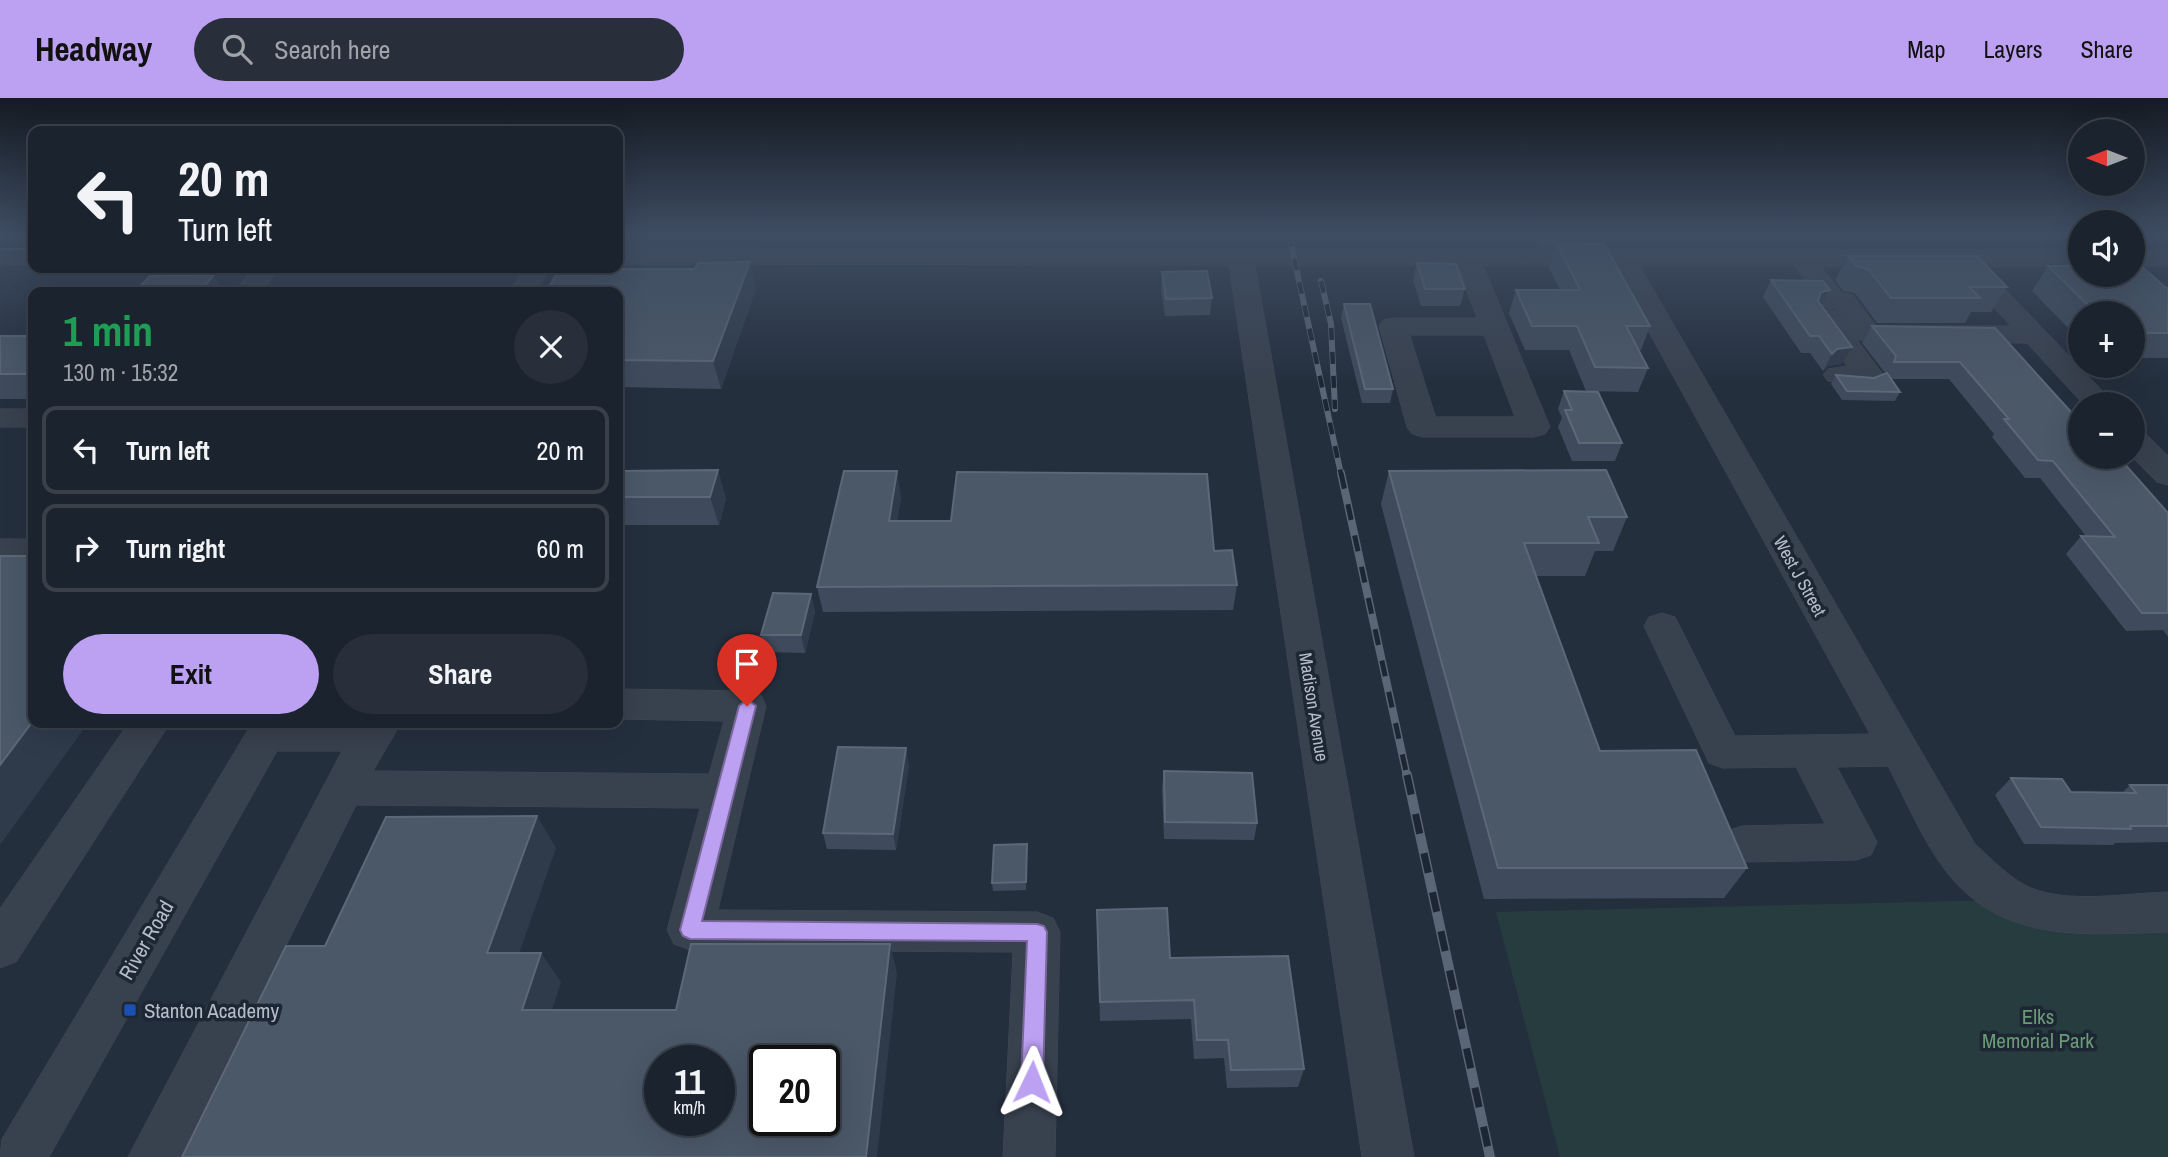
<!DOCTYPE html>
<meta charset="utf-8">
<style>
:root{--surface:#1b232e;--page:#282f3a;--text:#f1f3f6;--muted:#a0a4aa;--line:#39404a;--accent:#bca0f2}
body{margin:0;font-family:"Archivo Narrow",sans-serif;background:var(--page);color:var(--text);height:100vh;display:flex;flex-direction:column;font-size:26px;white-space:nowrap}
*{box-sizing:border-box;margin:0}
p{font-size:23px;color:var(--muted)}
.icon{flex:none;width:38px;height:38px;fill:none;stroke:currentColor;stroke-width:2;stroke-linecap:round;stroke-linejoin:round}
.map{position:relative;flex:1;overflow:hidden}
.panel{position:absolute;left:28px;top:189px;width:595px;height:441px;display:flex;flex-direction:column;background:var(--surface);border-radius:14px;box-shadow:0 7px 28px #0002,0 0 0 2px var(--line)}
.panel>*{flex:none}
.hud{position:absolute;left:28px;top:28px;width:595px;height:147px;border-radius:14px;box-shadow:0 7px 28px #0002,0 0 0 2px var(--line);background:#1b232e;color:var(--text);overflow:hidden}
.needle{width:46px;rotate:270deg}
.buttons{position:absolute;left:2068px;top:21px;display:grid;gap:14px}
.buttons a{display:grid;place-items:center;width:77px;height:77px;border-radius:50%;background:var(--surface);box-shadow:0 7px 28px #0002,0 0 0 2px var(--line);font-size:35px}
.speed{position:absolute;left:644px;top:947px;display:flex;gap:14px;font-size:35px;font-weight:700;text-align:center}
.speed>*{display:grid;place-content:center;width:91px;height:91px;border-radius:50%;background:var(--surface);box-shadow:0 7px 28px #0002,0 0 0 2px var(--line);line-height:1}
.speed small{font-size:18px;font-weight:400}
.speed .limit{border:4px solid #111;border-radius:10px;background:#fff;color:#111}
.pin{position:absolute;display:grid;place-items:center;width:60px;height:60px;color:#fff;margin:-72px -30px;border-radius:50% 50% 50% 0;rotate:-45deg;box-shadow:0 0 7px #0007}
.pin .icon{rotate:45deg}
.me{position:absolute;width:77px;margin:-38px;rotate:2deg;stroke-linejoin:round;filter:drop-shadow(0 0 5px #0008)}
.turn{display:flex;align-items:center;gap:24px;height:147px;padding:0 35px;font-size:32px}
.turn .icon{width:91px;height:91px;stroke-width:2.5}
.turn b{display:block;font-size:49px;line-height:60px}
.round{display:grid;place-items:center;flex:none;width:74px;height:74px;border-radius:37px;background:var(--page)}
.headline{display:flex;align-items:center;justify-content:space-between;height:119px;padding:0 35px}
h1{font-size:42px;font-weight:700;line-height:52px;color:#1e9e55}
.action{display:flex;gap:14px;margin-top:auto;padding:14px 35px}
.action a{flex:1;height:80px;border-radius:42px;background:var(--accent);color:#111;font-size:28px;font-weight:700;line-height:80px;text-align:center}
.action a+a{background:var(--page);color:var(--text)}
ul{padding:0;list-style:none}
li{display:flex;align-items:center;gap:21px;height:88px;margin:0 14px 10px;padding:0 21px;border:4px solid var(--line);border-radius:14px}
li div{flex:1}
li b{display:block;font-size:26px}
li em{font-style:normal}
header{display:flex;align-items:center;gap:42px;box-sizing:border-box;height:98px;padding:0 35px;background:var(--accent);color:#111}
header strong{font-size:33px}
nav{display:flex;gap:38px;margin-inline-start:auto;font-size:24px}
.search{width:490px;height:63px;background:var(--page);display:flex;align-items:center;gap:18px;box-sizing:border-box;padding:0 24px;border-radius:38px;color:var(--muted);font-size:26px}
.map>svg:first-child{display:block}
</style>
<header>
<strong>Headway</strong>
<div class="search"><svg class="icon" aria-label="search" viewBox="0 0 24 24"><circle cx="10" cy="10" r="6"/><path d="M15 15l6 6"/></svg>Search here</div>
<nav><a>Map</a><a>Layers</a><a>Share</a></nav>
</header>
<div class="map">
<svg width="2168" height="1059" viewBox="0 0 2168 1059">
<rect width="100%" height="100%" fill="#242f3e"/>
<path fill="#263c3f" d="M2168,798V1059H1560L1496,814Z"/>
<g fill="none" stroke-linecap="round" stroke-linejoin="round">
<defs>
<g id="minor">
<path d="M618,150L2081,152V168H1983L2115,306H2083L2027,245L1858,242L1835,211L1824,209L1794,167H1639L1975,746C1992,761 2010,781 2031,790C2071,806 2126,795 2168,794V834C2085,836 2002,847 1945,772C1923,743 1905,701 1888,668L1837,669L1877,744L1871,757L1856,762L1742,764L1727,759L1721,746L1727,733L1742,728L1825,726L1796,669L1723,670L1709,665L1644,528L1649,519L1662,515L1675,519L1735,638L1870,636L1612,167H1483L1550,329L1545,336L1534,339H1423L1412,336L1407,329L1379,228L1383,222L1393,220H1477L1457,167H1255L1414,1059H1362L1229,167L618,166ZM1821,168H1955L2011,228H1876L1853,197L1842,195ZM1410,237H1484L1515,319H1436Z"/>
<rect x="0" y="151" width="33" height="16"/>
<rect x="2133" y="152" width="35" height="16"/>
<path d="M254,170H281L261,194H234Z"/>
<path d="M524,170H550L536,194H510Z"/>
<path d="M1825,211L1835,213L1879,271L1884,277L1879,283L1869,286L1828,283L1823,277L1828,271L1847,268L1811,219L1815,213Z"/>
<rect x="0" y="311" width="33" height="18"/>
<path d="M2133,331L2144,334L2168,358V387L2157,384L2132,359Z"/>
<rect x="0" y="441" width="33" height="24"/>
<path d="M618,591L747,593L761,597L766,608L718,812L1037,814L1053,820L1060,834L1055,1059H1003L1013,854L690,852L674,846L667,832L700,710L356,707L181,1059H128L342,653H277L49,1059H0L2,1041L252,625H401L373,673L709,676L724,623L618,621Z"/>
<path d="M129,625H170L16,864L0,870V811Z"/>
</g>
</defs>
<use href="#minor" stroke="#414a57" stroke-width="1"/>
<use href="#minor" fill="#38414e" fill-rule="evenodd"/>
<path stroke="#5a6575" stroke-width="2" d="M0,151H33"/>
<defs>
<g id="rail-far2">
<path d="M1289,137L1341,376"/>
<path d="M1321,183L1331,226L1335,311"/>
</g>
<path id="rail-far1" d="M1341,375L1407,678"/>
<path id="rail" d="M1407,677L1490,1059"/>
</defs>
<use href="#rail-far2" stroke="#5a6575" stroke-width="6"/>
<use href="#rail-far1" stroke="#5a6575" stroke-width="8"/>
<use href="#rail" stroke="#5a6575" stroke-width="10"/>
<use href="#rail-far2" stroke="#1d2633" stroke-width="4.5" stroke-dasharray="12" stroke-linecap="butt"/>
<use href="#rail-far1" stroke="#1d2633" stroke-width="5" stroke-dasharray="16" stroke-linecap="butt"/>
<use href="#rail" stroke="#1d2633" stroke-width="7" stroke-dasharray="20" stroke-linecap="butt"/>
</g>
<g fill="#3f4b5c">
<path d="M1533,137H1589L1586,146L1650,228L1641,252H1639L1648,270L1638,294L1586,293L1569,252H1525L1509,215L1516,192H1560L1549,170L1556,149H1539Z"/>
<path d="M1974,137H2081V141H1978Z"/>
<rect x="2133" y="137" width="35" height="4"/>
<path d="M1848,158L2007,189L1991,214H1971L1965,225H1877L1855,195L1843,193L1835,182Z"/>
<path d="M1417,165L1465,191L1460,208H1421L1413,182Z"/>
<path d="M2048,168L2168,190V260H2133V215H2081L2080,242L2032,193Z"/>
<path d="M623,171L756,190L721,291L618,289V194Z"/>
<path d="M1162,174L1212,200L1210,217L1165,218L1161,191Z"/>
<path d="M1771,182L1830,192L1821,208L1842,266L1828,268L1823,273L1810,255H1801L1763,199Z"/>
<path d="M1344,206L1393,291L1390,305H1362L1341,220Z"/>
<path d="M1872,228L1995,230L2081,359L2168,415V539L2163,532L2126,533L2066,456L2081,438H2086L2040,380H2025L1992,339L1994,336L1949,281H1891L1900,294L1895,303L1842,302L1831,286L1836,277L1874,280L1886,276L1862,245Z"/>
<rect x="0" y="238" width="33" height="63"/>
<path d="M1564,293L1622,345L1615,363H1572L1558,329L1562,320L1558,311Z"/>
<path d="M618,373L726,400L719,427H618Z"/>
<path d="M1389,373L1627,419L1613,453H1595L1585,478H1536L1600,653L1747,770L1724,800L1484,801L1381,406Z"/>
<path d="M901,399L897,423L1214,453L1237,487L1233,512L823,514L817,489Z"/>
<path d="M811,496L815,514L805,555L767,554L761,537Z"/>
<path d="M909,667L896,752L827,751L823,735Z"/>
<path d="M1164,673L1257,725L1254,742L1164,741L1162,690Z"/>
<path d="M2011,680L2071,694L2122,695L2130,687H2168V744L2115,745L2113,747L2024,746L1995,697Z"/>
<path d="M1027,746L1026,792L993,793L992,785Z"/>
<path d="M1097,812L1304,971L1298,989L1227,990L1224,960L1194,961L1191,921L1100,923Z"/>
</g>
<g fill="#2f3b4b">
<path d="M618,155L626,182L610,171V170H618Z"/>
<path d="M750,164L756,190L721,291L713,263Z"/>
<path d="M214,177L224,194H199Z"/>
<path d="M1830,192L1821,209L1813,212L1821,194Z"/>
<path d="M1852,249L1842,266L1828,268L1823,273L1832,256L1837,251Z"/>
<path d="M718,372L726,400L719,427L710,399Z"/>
<path d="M897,373L901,399L893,449L889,423Z"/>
<path d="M811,496L815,514L805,555L801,537Z"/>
<path d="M33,623V625H88L0,747V667Z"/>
<path d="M906,650L909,667L896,752L893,736Z"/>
<path d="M537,718L556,750L509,884L487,855Z"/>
<path d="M890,846L897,875L877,1059H866Z"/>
<path d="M541,855L561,884L543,940L522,912Z"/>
</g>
<g fill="#4b5868" stroke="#5c6777" stroke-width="2" fill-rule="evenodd">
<path d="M1557,146H1604L1650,228H1626L1648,270L1595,269L1577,228H1532L1516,192H1580Z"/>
<path d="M1848,158H1977L2007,189H1969L1980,200H1891L1868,171L1856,168Z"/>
<path d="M750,164L713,263L618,262V194H546L560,170H610V171H695L698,165Z"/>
<path d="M1417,165L1456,166L1465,191H1425Z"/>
<path d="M2048,168H2081V177H2133V168H2141L2166,190H2168V235H2133V215H2096Z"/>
<path d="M1207,173L1212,200L1166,201L1162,174Z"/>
<path d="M214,177L199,194H134L150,178Z"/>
<path d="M1771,182L1823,183L1830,192L1821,194L1818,203L1852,249L1837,251L1832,256L1819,238H1810Z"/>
<path d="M1344,206H1370L1393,291H1365Z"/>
<path d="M1872,228L1995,230L2081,325V359H2111L2115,364H2123L2168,415V515H2142L2081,438L2115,439L2053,363L2038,362L2004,321H2009L1960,264H1894L1896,258Z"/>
<rect x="0" y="238" width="33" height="38"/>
<path d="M1887,275L1900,294L1847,293L1836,277L1874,280Z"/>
<path d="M1564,293L1598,294L1622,345H1579L1565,312H1572Z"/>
<path d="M718,372L710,399H618V373Z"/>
<path d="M1606,372L1627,419H1588L1599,445H1524L1600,653L1696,652L1747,770H1498L1389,373Z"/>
<path d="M844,373H897L889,423H951L957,374L1207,376L1214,453L1232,452L1237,487L817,489Z"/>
<path d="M0,458H33V623L0,667Z"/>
<path d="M773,495L811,496L801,537H761Z"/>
<path d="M838,649L906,650L893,736L823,735Z"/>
<path d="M1164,673L1252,675L1257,725L1165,724Z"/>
<path d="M2011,680L2062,681L2071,694L2136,695L2130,687H2168V728H2130L2131,731L2041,729Z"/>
<path d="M537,718L487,855H541L522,912H676L691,846H890L866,1059H182L286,848H325L386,719ZM660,962H719V1022H660ZM765,962H824V1022H765Z"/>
<path d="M1027,746L1026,784L992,785L994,747Z"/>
<path d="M1167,810L1170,860L1288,858L1304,971L1231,972L1228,942H1197L1194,902L1100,904L1097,812Z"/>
</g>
<linearGradient id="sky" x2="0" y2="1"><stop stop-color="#141a22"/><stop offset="0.48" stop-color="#3f4d63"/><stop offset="1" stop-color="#3f4d63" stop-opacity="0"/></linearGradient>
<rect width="2168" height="285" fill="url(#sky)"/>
<path fill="#bca0f2" stroke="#7a689d" stroke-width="2" d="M747,601L756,608L702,823L1037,826L1044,828L1047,834L1043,984L1040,992L1032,995L1025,992L1021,984L1027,843L690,841L683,838L680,832L739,608Z"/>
<rect fill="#1a4fb4" stroke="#1d2633" stroke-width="2.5" x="123" y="905" width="14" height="14" rx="3.5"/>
<g text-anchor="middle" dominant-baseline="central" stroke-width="7" stroke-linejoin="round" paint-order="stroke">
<g font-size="18" fill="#b4bcc9" stroke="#1d2633">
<text transform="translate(1800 478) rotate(61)">West J Street</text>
<text transform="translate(1314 609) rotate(81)">Madison Avenue</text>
</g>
<g font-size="21" fill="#b4bcc9" stroke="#1d2633">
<text transform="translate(146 842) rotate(-60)">River Road</text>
</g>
<g font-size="21" fill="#b4bcc9" stroke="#1d2633" text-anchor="start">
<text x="144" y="912">Stanton Academy</text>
</g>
<g font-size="21" fill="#6b9a76" stroke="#1d2633">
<text x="2038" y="918">Elks<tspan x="2038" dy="24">Memorial Park</tspan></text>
</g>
</g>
</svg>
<div class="buttons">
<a><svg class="needle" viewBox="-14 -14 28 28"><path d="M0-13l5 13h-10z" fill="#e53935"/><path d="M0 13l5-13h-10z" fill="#a0a4aa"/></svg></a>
<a><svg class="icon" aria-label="sound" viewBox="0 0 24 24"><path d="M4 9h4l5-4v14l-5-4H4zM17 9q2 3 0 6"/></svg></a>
<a>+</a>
<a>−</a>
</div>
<div class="speed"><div>11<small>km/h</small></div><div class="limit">20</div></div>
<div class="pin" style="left:747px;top:608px;background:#d93025"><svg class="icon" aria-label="arrive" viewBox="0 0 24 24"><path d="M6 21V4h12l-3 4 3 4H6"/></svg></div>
<svg class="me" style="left:1032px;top:984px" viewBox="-20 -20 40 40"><path d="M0-17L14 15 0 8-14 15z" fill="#bca0f2" stroke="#fff" stroke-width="4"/></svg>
<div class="hud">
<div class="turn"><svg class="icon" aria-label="left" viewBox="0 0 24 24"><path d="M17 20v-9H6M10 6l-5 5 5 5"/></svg><div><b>20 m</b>Turn left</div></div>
</div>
<section class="panel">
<div class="headline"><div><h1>1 min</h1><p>130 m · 15:32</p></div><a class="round"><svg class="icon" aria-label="close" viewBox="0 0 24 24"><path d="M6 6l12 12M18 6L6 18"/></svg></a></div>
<ul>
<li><svg class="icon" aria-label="left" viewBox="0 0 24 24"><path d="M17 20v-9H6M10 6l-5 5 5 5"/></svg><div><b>Turn left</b></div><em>20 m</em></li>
<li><svg class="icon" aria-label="right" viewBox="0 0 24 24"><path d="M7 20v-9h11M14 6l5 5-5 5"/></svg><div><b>Turn right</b></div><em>60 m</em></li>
</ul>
<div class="action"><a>Exit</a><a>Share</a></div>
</section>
</div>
